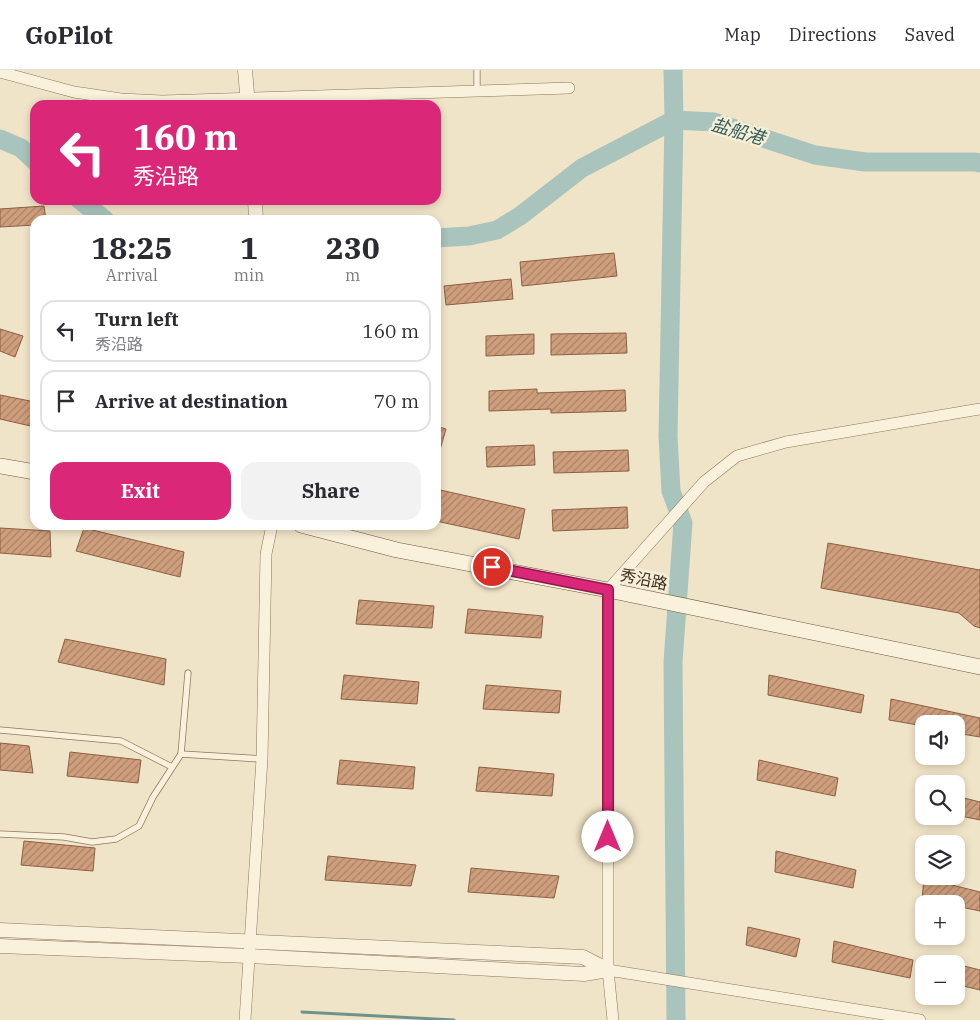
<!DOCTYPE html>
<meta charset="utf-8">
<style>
:root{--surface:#fff;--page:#f2f2f3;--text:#2b2b33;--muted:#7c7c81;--line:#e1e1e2;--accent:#db2777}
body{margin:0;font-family:"IBM Plex Serif","Noto Sans SC",serif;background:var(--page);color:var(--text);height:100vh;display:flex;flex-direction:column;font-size:19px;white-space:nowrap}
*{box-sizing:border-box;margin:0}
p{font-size:16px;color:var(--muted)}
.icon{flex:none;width:28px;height:28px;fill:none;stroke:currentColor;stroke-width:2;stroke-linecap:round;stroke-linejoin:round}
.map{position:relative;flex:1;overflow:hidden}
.panel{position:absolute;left:30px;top:145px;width:411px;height:315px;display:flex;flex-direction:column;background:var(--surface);border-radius:15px;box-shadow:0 2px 8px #0003}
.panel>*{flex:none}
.top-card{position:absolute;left:30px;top:30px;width:411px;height:105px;border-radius:15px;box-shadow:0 2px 8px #0003;background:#db2777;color:#fff;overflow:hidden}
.fabs{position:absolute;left:915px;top:645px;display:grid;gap:10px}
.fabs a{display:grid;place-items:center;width:50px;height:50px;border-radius:10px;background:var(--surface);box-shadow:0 2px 8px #0003;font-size:25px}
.pin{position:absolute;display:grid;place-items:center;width:42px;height:42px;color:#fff;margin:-21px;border:2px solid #fff;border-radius:50%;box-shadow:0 1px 5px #0007}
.me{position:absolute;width:55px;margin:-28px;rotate:0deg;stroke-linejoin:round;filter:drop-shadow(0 0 4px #0008)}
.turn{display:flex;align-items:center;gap:18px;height:105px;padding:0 20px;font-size:22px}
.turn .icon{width:65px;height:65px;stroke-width:2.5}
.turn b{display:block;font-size:35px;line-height:42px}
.eta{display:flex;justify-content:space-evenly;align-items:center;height:85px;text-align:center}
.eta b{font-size:30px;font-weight:700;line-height:35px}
.action{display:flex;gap:10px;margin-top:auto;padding:10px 20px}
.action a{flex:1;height:58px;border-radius:15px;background:var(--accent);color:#fff;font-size:20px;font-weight:700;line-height:58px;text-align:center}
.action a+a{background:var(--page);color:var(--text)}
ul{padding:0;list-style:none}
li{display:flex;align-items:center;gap:15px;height:62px;margin:0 10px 8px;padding:0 10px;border:2px solid var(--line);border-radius:15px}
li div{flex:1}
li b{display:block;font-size:19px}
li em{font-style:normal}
header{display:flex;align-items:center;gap:30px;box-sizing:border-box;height:70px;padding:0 25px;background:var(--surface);border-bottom:1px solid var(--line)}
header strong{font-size:24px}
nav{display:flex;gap:28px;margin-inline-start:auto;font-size:18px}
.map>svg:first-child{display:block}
</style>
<header>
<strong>GoPilot</strong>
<nav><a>Map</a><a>Directions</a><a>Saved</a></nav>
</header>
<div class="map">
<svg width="980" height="950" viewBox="0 0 980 950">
<defs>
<pattern id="building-hatch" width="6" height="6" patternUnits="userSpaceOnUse" patternTransform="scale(1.25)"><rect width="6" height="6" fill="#cf9f7d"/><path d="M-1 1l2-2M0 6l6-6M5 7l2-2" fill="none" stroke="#a98266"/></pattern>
</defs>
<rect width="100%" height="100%" fill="#f0e4c8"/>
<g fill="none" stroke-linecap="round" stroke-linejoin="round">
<path stroke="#6f938a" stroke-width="3" d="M302,942L454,950"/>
<g stroke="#a9c4bc" stroke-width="19">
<path d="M673,0L674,50L668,366L671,421L683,453L673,592L676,950"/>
<path d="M0,69L21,78L35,91"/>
<path d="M80,130L105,150"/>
<path d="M436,168L469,166L497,160L520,146L582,98L674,50L714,52L815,85L865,92H975L980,93"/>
</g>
</g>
<g fill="url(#building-hatch)" stroke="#8d5f41">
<path d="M44,136L46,150H35V155L0,157V139Z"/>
<path d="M614,183L617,206L522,216L520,192Z"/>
<path d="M511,209L513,229L446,235L444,216Z"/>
<path d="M0,259L23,266L15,287L0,281Z"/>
<path d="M626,263L627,283L551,285V264Z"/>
<path d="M534,264V284L486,286V266Z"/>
<path d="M537,319V323L625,320L626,341L551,343V339L489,341V321Z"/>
<path d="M0,325L35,332V357L0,349Z"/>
<path d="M436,356L446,359L439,383H436Z"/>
<path d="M534,375L535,395L487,397L486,377Z"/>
<path d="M628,380L629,401L554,403L553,382Z"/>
<path d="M436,419L525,439L519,469L436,451Z"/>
<path d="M627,437L628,458L553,461L552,440Z"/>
<path d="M0,458L50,461L51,487L0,483Z"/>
<path d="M84,458L184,482L180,507L76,481Z"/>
<path d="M828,473L980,500V558L974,556L959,543L821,518Z"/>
<path d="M359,530L434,536L432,558L356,554Z"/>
<path d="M468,539L543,546L541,568L465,563Z"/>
<path d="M65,569L166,589L164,615L58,592Z"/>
<path d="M344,605L419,612L417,634L341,629Z"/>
<path d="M769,605L864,625L861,643L768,625Z"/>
<path d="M486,615L561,621L559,643L483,639Z"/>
<path d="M891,629L980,648V667L956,663V654H924V656L889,650Z"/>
<path d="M0,673L29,676L33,703L0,700Z"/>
<path d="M70,682L141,690L138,713L67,706Z"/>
<path d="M340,690L415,697L413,719L337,714Z"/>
<path d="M759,690L838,708L835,726L757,710Z"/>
<path d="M479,697L554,704L552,726L476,721Z"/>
<path d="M956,726L980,732V750L956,745Z"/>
<path d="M24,771L95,778L93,801L21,795Z"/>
<path d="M776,781L856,800L853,818L775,802Z"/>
<path d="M328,786L416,795L411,816L325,810Z"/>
<path d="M471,798L559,806L554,828L468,822Z"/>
<path d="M924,808L980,822V841L956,836V834H945L922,829Z"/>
<path d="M748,857L800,869L796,887L746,875Z"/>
<path d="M834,871L913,890L910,908L832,892Z"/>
<path d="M960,895L980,900V920L959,915Z"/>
</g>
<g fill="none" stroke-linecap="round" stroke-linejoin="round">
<defs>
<g id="service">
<path d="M477,0V21"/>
<path d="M0,660L121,671L172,697"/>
<path d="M181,684L262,689"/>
<path d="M0,764L64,767L92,772L116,769L139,756L153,727L181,684L188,603"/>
</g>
<g id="minor">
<path d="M0,2L74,22L121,29L162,31L569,18"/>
<path d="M608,900L920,950"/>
<path d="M245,950L262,689L266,484L272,455"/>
<path d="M613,950L608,900V520L704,412L737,386L786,372L980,339"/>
</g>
<g id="tertiary">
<path d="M245,0L248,35"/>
<path d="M255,130L256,150"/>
<path d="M0,860L583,887L608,900"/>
<path d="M0,876L248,886L584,904L608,900"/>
</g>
<g id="secondary">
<path d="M0,396L35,402"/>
<path d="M301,455L397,480L608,520L980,597"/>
</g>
</defs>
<use href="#service" stroke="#8d765c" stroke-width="7"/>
<use href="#minor" stroke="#8d765c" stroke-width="12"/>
<use href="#tertiary" stroke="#8d765c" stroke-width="15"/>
<use href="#secondary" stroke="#6f573f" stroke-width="16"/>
<use href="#service" stroke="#faf1dc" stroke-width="5.5"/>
<use href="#minor" stroke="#faf1dc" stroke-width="11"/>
<use href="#tertiary" stroke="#faf1dc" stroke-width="14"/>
<use href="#secondary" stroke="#faf1dc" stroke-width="15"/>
</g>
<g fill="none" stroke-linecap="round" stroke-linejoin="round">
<defs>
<path id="route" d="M492,497L608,520V767"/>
</defs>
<use href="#route" stroke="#8e194d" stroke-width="12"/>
<use href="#route" stroke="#db2777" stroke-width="9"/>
</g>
<g text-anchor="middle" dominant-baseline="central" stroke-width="5" stroke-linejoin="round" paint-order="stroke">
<g font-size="16" fill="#3d2e20" stroke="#f7eed8">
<text transform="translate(644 509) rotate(12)">秀沿路</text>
</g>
<g font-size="18" font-style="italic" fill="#2f5d5a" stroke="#f7eed8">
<text transform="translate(738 61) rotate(16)">盐船港</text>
</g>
</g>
</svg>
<div class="fabs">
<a><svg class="icon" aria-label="sound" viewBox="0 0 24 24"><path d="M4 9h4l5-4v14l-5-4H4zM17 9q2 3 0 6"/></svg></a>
<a><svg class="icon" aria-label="search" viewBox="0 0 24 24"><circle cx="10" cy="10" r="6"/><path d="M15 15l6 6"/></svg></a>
<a><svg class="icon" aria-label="layers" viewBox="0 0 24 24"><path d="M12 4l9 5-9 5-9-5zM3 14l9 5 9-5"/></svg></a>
<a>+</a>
<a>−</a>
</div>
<div class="pin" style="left:492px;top:497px;background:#d93025"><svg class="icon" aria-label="arrive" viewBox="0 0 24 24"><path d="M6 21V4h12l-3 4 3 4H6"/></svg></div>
<svg class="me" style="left:608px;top:767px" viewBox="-20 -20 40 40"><circle r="19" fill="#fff"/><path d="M0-13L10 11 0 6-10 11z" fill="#db2777"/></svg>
<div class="top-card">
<div class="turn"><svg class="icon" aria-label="left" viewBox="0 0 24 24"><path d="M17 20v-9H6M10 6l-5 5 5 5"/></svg><div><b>160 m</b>秀沿路</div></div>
</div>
<section class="panel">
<div class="eta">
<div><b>18:25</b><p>Arrival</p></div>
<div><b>1</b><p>min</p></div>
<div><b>230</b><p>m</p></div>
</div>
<ul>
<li><svg class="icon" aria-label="left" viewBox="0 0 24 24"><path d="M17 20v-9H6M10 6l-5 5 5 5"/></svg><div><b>Turn left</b><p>秀沿路</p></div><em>160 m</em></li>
<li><svg class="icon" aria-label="arrive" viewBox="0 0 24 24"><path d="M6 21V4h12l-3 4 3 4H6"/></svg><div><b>Arrive at destination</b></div><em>70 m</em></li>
</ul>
<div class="action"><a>Exit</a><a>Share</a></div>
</section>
</div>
